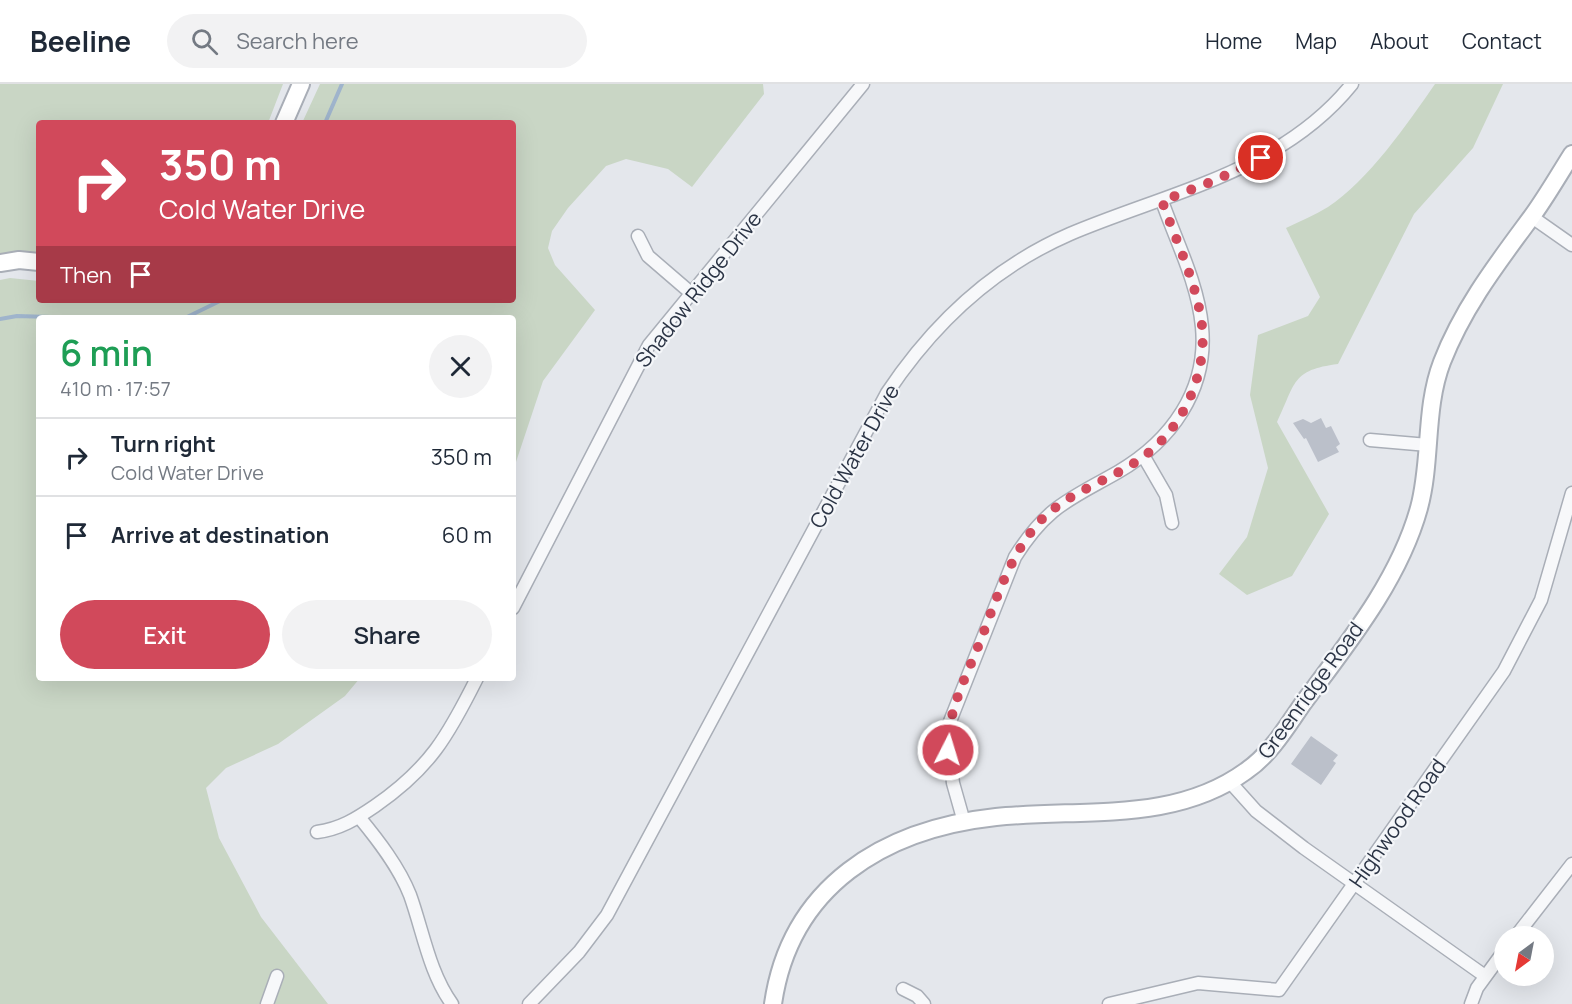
<!DOCTYPE html>
<meta charset="utf-8">
<style>
:root{--surface:#fff;--page:#f2f2f3;--text:#1f2937;--muted:#747a83;--line:#e0e1e3;--accent:#d1495b}
body{margin:0;font-family:Manrope,sans-serif;background:var(--page);color:var(--text);height:100vh;display:flex;flex-direction:column;font-size:22px;white-space:nowrap}
*{box-sizing:border-box;margin:0}
p{font-size:20px;color:var(--muted)}
.icon{flex:none;width:33px;height:33px;fill:none;stroke:currentColor;stroke-width:2;stroke-linecap:round;stroke-linejoin:round}
.map{position:relative;flex:1;overflow:hidden}
.sheet{position:absolute;left:36px;top:231px;width:480px;height:366px;display:flex;flex-direction:column;background:var(--surface);border-radius:6px;box-shadow:0 6px 24px #0002}
.sheet>*{flex:none}
.hud{position:absolute;left:36px;top:36px;width:480px;height:183px;border-radius:6px;box-shadow:0 6px 24px #0002;background:#d1495b;color:#fff;overflow:hidden}
.needle{width:39px;rotate:212deg}
.fabs{position:absolute;left:1494px;top:842px;display:grid;gap:12px}
.fabs a{display:grid;place-items:center;width:60px;height:60px;border-radius:50%;background:var(--surface);box-shadow:0 6px 24px #0002;font-size:30px}
.pin{position:absolute;display:grid;place-items:center;width:51px;height:51px;color:#fff;margin:-26px;border:3px solid #fff;border-radius:50%;box-shadow:0 2px 6px #0007}
.me{position:absolute;width:66px;margin:-33px;rotate:5deg;stroke-linejoin:round;filter:drop-shadow(0 0 4px #0008)}
.turn{display:flex;align-items:center;gap:21px;height:126px;padding:0 24px;font-size:27px}
.turn .icon{width:78px;height:78px;stroke-width:2.5}
.turn b{display:block;font-size:42px;line-height:51px}
.then{display:flex;align-items:center;height:57px;padding:0 24px;background:#0003;gap:12px;font-size:22px}
.round{display:grid;place-items:center;flex:none;width:63px;height:63px;border-radius:32px;background:var(--page)}
.head{display:flex;align-items:center;justify-content:space-between;height:102px;padding:0 24px}
h1{font-size:36px;font-weight:600;line-height:45px;color:#1e9e55}
.cta{display:flex;gap:12px;margin-top:auto;padding:12px 24px}
.cta a{flex:1;height:69px;border-radius:36px;background:var(--accent);color:#fff;font-size:24px;font-weight:600;line-height:69px;text-align:center}
.cta a+a{background:var(--page);color:var(--text)}
ul{padding:0;list-style:none}
li{display:flex;align-items:center;gap:18px;height:78px;padding:0 24px;border-top:2px solid var(--line)}
li div{flex:1}
li b{display:block;font-size:22px}
li em{font-style:normal}
header{display:flex;align-items:center;gap:36px;box-sizing:border-box;height:84px;padding:0 30px;background:var(--surface);border-bottom:2px solid var(--line)}
header strong{font-size:28px}
nav{display:flex;gap:33px;margin-inline-start:auto;font-size:21px}
.search{width:420px;height:54px;background:var(--page);display:flex;align-items:center;gap:15px;box-sizing:border-box;padding:0 21px;border-radius:33px;color:var(--muted);font-size:22px}
.map>svg:first-child{display:block}
</style>
<header>
<strong>Beeline</strong>
<div class="search"><svg class="icon" aria-label="search" viewBox="0 0 24 24"><circle cx="10" cy="10" r="6"/><path d="M15 15l6 6"/></svg>Search here</div>
<nav><a>Home</a><a>Map</a><a>About</a><a>Contact</a></nav>
</header>
<div class="map">
<svg width="1572" height="920" viewBox="0 0 1572 920">
<rect width="100%" height="100%" fill="#e4e7ec"/>
<g fill="#c9d6c5">
<path d="M0,0H283L268,39H39V170L0,172Z"/>
<path d="M320,0H763L764,10L692,103L668,85L626,75L606,82L568,124L552,147L548,164L555,181L595,226L543,297L513,387V234H39V594H360L345,612L278,660L226,684L206,704L219,754L261,833L328,920H0V196L10,194L39,197V216H513V39H302Z"/>
<path d="M1435,0H1503L1473,64L1414,130L1338,280C1291,286 1296,299 1277,338L1329,430L1292,492L1247,511L1219,490L1247,453L1268,384L1250,311L1258,251L1308,232L1320,213L1286,144C1300,137 1315,131 1328,123C1368,97 1408,39 1435,0Z"/>
</g>
<g fill="none" stroke-linecap="round" stroke-linejoin="round">
<g stroke="#9fb4cc" stroke-width="4">
<path d="M325,39L342,0"/>
<path d="M185,234L222,216"/>
<path d="M0,235L17,232L84,234"/>
</g>
</g>
<g fill="#bbc0ca">
<path d="M1321,334L1326,344L1331,342L1340,360L1336,363L1339,368L1318,378L1306,354L1304,355L1293,339L1303,335L1311,339Z"/>
<path d="M1311,652L1338,671L1333,677L1336,679L1321,701L1291,680Z"/>
</g>
<g fill="none" stroke-linecap="round" stroke-linejoin="round">
<defs>
<g id="street">
<path d="M1532,133L1572,161"/>
<path d="M638,152L648,172L691,209"/>
<path d="M1370,356L1428,361"/>
<path d="M1144,373L1166,411L1172,439"/>
<path d="M513,524L649,261L863,0"/>
<path d="M1230,698L1256,727L1304,764L1485,892"/>
<path d="M359,733C378,756 399,783 410,811C423,847 429,888 452,920"/>
<path d="M964,738L953,699L947,645L1015,473C1047,422 1069,416 1118,388C1171,357 1208,306 1202,243C1198,199 1176,157 1162,117"/>
<path d="M317,748C340,745 356,735 375,722C430,684 448,652 477,594"/>
<path d="M1516,852L1572,780"/>
<path d="M903,905L917,912L924,920"/>
<path d="M267,920L277,892"/>
<path d="M529,920L579,868L607,831L887,309C933,240 994,183 1070,150C1169,108 1281,88 1352,0"/>
<path d="M1109,920L1198,899L1279,906L1504,587L1541,516L1572,409"/>
<path d="M1471,920L1477,904L1504,867"/>
</g>
<g id="secondary">
<path d="M284,39L301,0"/>
<path d="M0,179L19,176L39,178"/>
<path d="M773,920C790,802 884,745 996,733C1082,724 1173,740 1246,687C1271,670 1287,642 1304,618C1348,559 1399,496 1419,424C1432,376 1424,325 1442,278C1463,224 1496,181 1530,135C1545,115 1558,92 1572,70"/>
</g>
</defs>
<use href="#street" stroke="#a9aeb7" stroke-width="15"/>
<use href="#secondary" stroke="#a9aeb7" stroke-width="20"/>
<use href="#street" stroke="#f7f8fa" stroke-width="12"/>
<use href="#secondary" stroke="#fff" stroke-width="16"/>
</g>
<g fill="none" stroke-linecap="round" stroke-linejoin="round">
<path stroke="#d1495b" stroke-width="10" stroke-dasharray="0 18" d="M948,666C947,628 966,593 980,558C996,516 1011,467 1043,434C1072,406 1112,396 1143,373C1183,344 1207,291 1202,242C1197,199 1176,157 1162,117L1216,96L1261,74"/>
</g>
<g text-anchor="middle" dominant-baseline="central" stroke-width="4.5" stroke-linejoin="round" paint-order="stroke">
<g font-size="21" fill="#2b3445" stroke="#f4f6f9">
<text transform="translate(698 205) rotate(-52)">Shadow Ridge Drive</text>
<text transform="translate(854 372) rotate(-61)">Cold Water Drive</text>
<text transform="translate(1310 606) rotate(-54)">Greenridge Road</text>
<text transform="translate(1397 739) rotate(-55)">Highwood Road</text>
</g>
</g>
</svg>
<div class="fabs">
<a><svg class="needle" viewBox="-14 -14 28 28"><path d="M0-13l5 13h-10z" fill="#e53935"/><path d="M0 13l5-13h-10z" fill="#747a83"/></svg></a>
</div>
<div class="pin" style="left:1261px;top:74px;background:#d93025"><svg class="icon" aria-label="arrive" viewBox="0 0 24 24"><path d="M6 21V4h12l-3 4 3 4H6"/></svg></div>
<svg class="me" style="left:948px;top:666px" viewBox="-20 -20 40 40"><circle r="17" fill="#d1495b" stroke="#fff" stroke-width="3"/><path d="M0-11L8 9 0 5-8 9z" fill="#fff"/></svg>
<div class="hud">
<div class="turn"><svg class="icon" aria-label="right" viewBox="0 0 24 24"><path d="M7 20v-9h11M14 6l5 5-5 5"/></svg><div><b>350 m</b>Cold Water Drive</div></div>
<div class="then">Then<svg class="icon" aria-label="arrive" viewBox="0 0 24 24"><path d="M6 21V4h12l-3 4 3 4H6"/></svg></div>
</div>
<section class="sheet">
<div class="head"><div><h1>6 min</h1><p>410 m · 17:57</p></div><a class="round"><svg class="icon" aria-label="close" viewBox="0 0 24 24"><path d="M6 6l12 12M18 6L6 18"/></svg></a></div>
<ul>
<li><svg class="icon" aria-label="right" viewBox="0 0 24 24"><path d="M7 20v-9h11M14 6l5 5-5 5"/></svg><div><b>Turn right</b><p>Cold Water Drive</p></div><em>350 m</em></li>
<li><svg class="icon" aria-label="arrive" viewBox="0 0 24 24"><path d="M6 21V4h12l-3 4 3 4H6"/></svg><div><b>Arrive at destination</b></div><em>60 m</em></li>
</ul>
<div class="cta"><a>Exit</a><a>Share</a></div>
</section>
</div>
